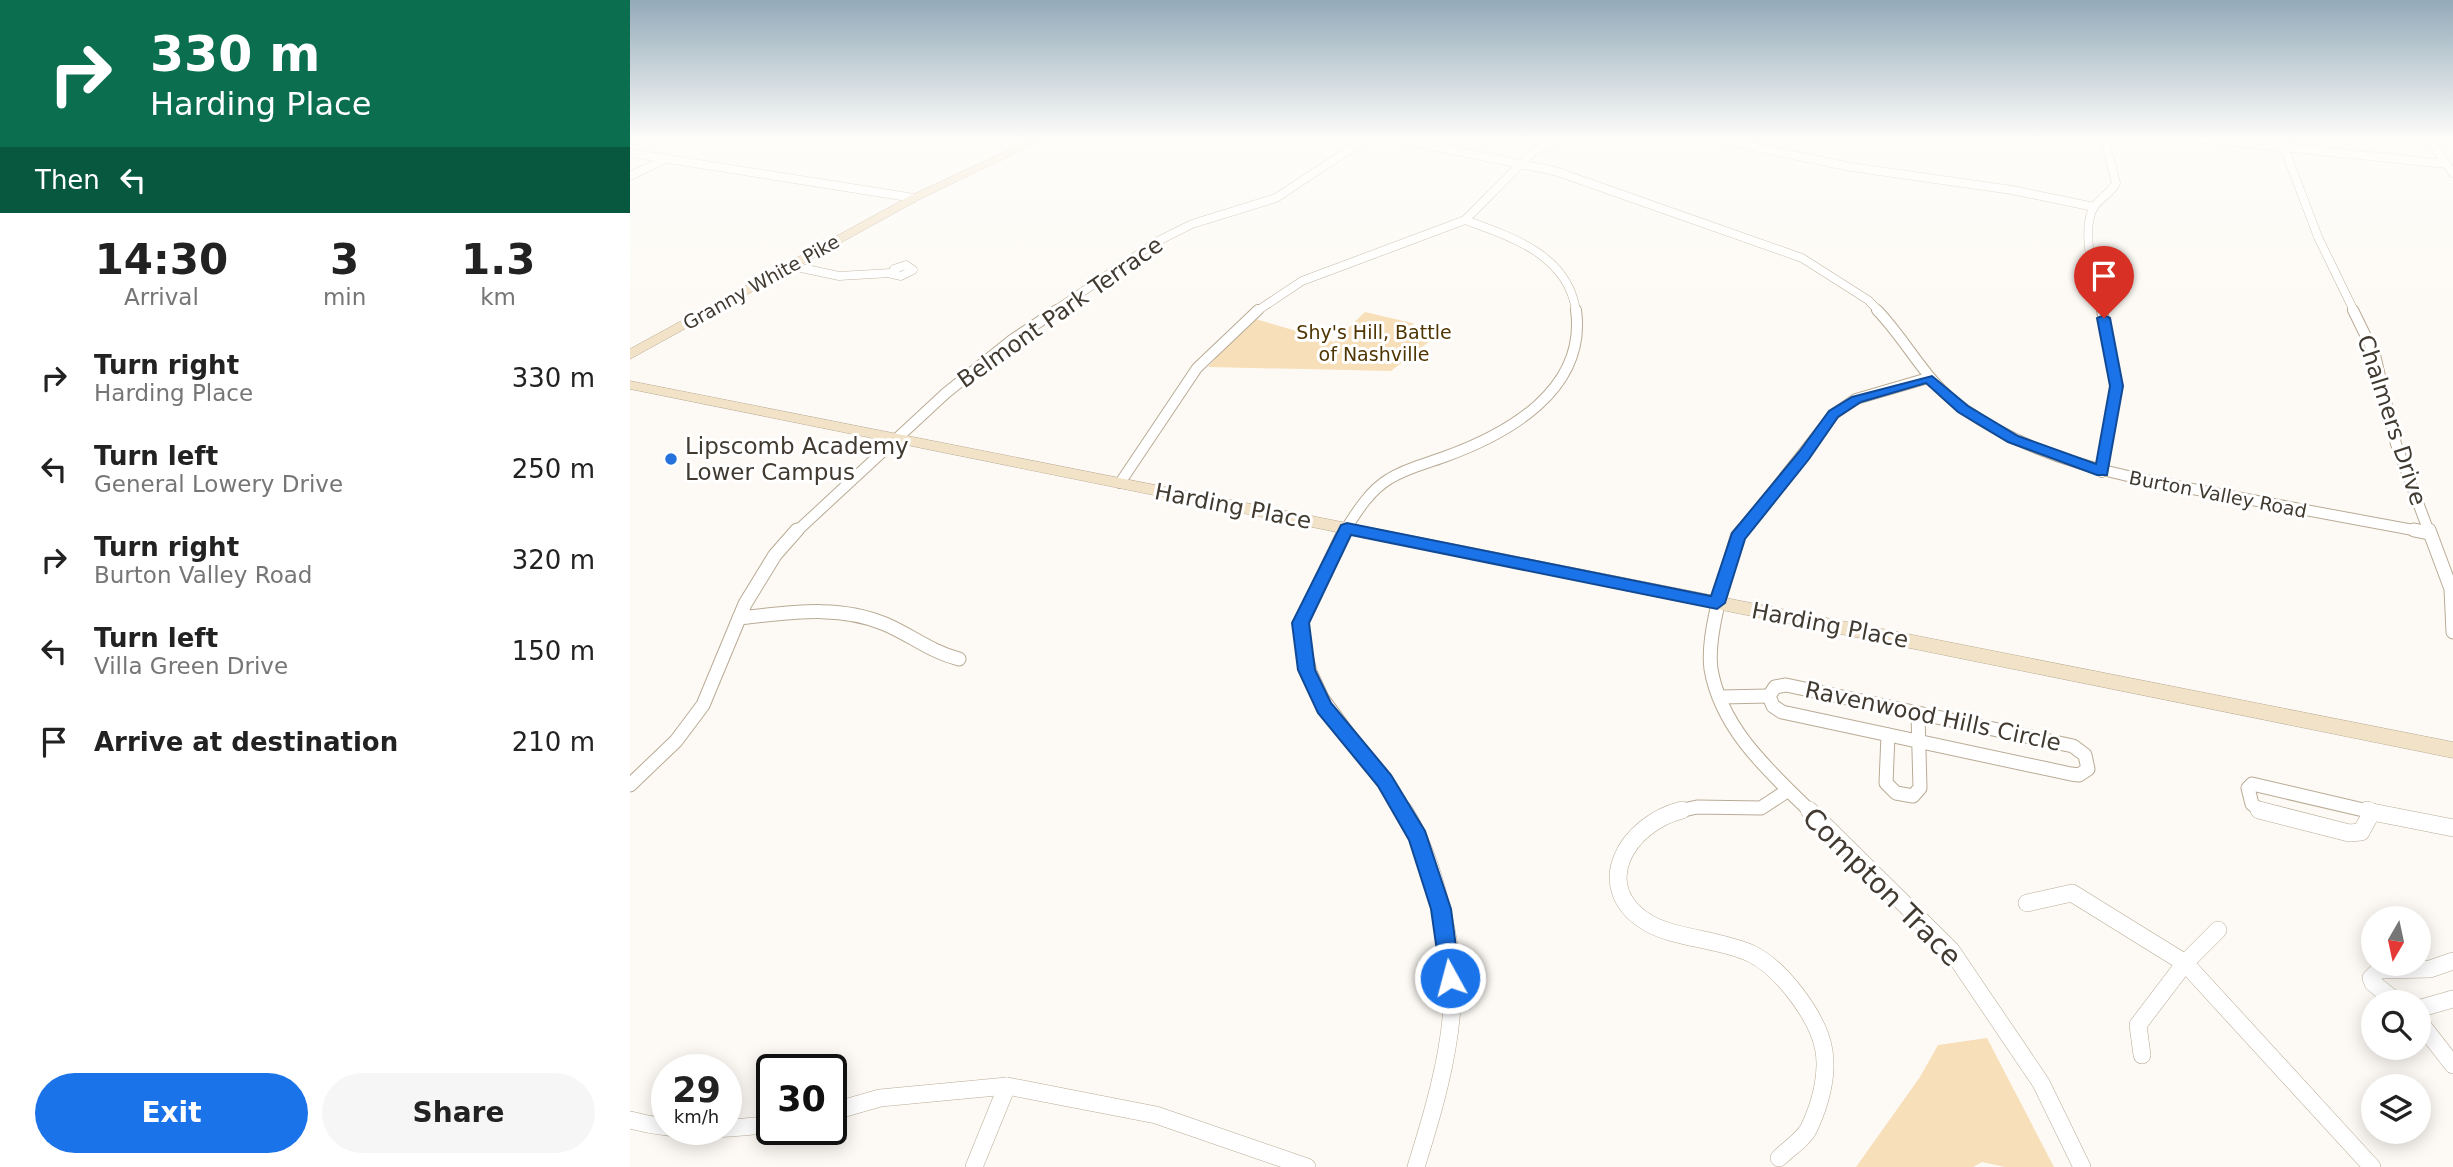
<!DOCTYPE html>
<style>
:root{--surface:#fff;--page:#f6f6f6;--text:#222;--muted:#767676;--accent:#1a73e8}
body{margin:0;font-family:"DejaVu Sans",sans-serif;background:var(--page);color:var(--text);height:100vh;display:flex;flex-direction:column;font-size:26px;white-space:nowrap}
*{box-sizing:border-box;margin:0}
p{font-size:23px;color:var(--muted)}
.icon{flex:none;width:38px;height:38px;fill:none;stroke:currentColor;stroke-width:2;stroke-linecap:round;stroke-linejoin:round}
.map{position:relative;flex:1;overflow:hidden}
.side{display:flex;flex-direction:column;background:var(--surface);width:630px}
.side>*{flex:none}
.guide{background:#0b6e4f;color:#fff;overflow:hidden}
.needle{width:46px;rotate:189deg}
.buttons{position:absolute;left:1731px;top:906px;display:grid;gap:14px}
.buttons a{display:grid;place-items:center;width:70px;height:70px;border-radius:50%;background:var(--surface);box-shadow:0 4px 18px #0003;font-size:35px}
.speed{position:absolute;left:21px;top:1054px;display:flex;gap:14px;font-size:35px;font-weight:700;text-align:center}
.speed>*{display:grid;place-content:center;width:91px;height:91px;border-radius:50%;background:var(--surface);box-shadow:0 4px 18px #0003;line-height:1}
.speed small{font-size:18px;font-weight:400}
.speed .limit{border:4px solid #111;border-radius:10px;background:#fff;color:#111}
.pin{position:absolute;display:grid;place-items:center;width:60px;height:60px;color:#fff;margin:-72px -30px;border-radius:50% 50% 50% 0;rotate:-45deg;box-shadow:0 0 7px #0007}
.pin .icon{rotate:45deg}
.me{position:absolute;width:77px;margin:-38px;rotate:353deg;stroke-linejoin:round;filter:drop-shadow(0 0 5px #0008)}
.turn{display:flex;align-items:center;gap:24px;height:147px;padding:0 35px;font-size:32px}
.turn .icon{width:91px;height:91px;stroke-width:2.5}
.turn b{display:block;font-size:49px;line-height:60px}
.then{display:flex;align-items:center;height:66px;padding:0 35px;background:#0003;gap:14px;font-size:26px}
.eta{display:flex;justify-content:space-evenly;align-items:center;height:119px;text-align:center}
.eta b{font-size:42px;font-weight:700;line-height:49px}
.primary-button{display:flex;gap:14px;margin-top:auto;padding:14px 35px}
.primary-button a{flex:1;height:80px;border-radius:42px;background:var(--accent);color:#fff;font-size:28px;font-weight:700;line-height:80px;text-align:center}
.primary-button a+a{background:var(--page);color:var(--text)}
ul{padding:0;list-style:none}
li{display:flex;align-items:center;gap:21px;height:91px;padding:0 35px}
li div{flex:1}
li b{display:block;font-size:26px}
li em{font-style:normal}
main{display:flex;flex:1;min-height:0}
.map>svg:first-child{display:block}
</style>
<main>
<section class="side">
<div class="guide">
<div class="turn"><svg class="icon" aria-label="right" viewBox="0 0 24 24"><path d="M7 20v-9h11M14 6l5 5-5 5"/></svg><div><b>330 m</b>Harding Place</div></div>
<div class="then">Then<svg class="icon" aria-label="left" viewBox="0 0 24 24"><path d="M17 20v-9H6M10 6l-5 5 5 5"/></svg></div>
</div>
<div class="eta">
<div><b>14:30</b><p>Arrival</p></div>
<div><b>3</b><p>min</p></div>
<div><b>1.3</b><p>km</p></div>
</div>
<ul>
<li><svg class="icon" aria-label="right" viewBox="0 0 24 24"><path d="M7 20v-9h11M14 6l5 5-5 5"/></svg><div><b>Turn right</b><p>Harding Place</p></div><em>330 m</em></li>
<li><svg class="icon" aria-label="left" viewBox="0 0 24 24"><path d="M17 20v-9H6M10 6l-5 5 5 5"/></svg><div><b>Turn left</b><p>General Lowery Drive</p></div><em>250 m</em></li>
<li><svg class="icon" aria-label="right" viewBox="0 0 24 24"><path d="M7 20v-9h11M14 6l5 5-5 5"/></svg><div><b>Turn right</b><p>Burton Valley Road</p></div><em>320 m</em></li>
<li><svg class="icon" aria-label="left" viewBox="0 0 24 24"><path d="M17 20v-9H6M10 6l-5 5 5 5"/></svg><div><b>Turn left</b><p>Villa Green Drive</p></div><em>150 m</em></li>
<li><svg class="icon" aria-label="arrive" viewBox="0 0 24 24"><path d="M6 21V4h12l-3 4 3 4H6"/></svg><div><b>Arrive at destination</b></div><em>210 m</em></li>
</ul>
<div class="primary-button"><a>Exit</a><a>Share</a></div>
</section>
<div class="map">
<svg width="1823" height="1167" viewBox="0 0 1823 1167">
<rect width="100%" height="100%" fill="#fdfaf5"/>
<g fill="#f7dfb9">
<path d="M735,312L782,323L800,341L761,371L578,367L622,318L704,342Z"/>
<path d="M1357,1038L1424,1167H1375L1352,1162L1343,1167H1226L1290,1077L1308,1045Z"/>
</g>
<g fill="none" stroke-linecap="round" stroke-linejoin="round">
<defs>
<g id="minor-far3">
<path d="M757,137L925,171L1172,258L1238,300L1249,311"/>
<path d="M1075,137L1221,167L1382,190L1464,207"/>
<path d="M1556,137L1816,164"/>
<path d="M1650,137L1688,237L1724,311"/>
<path d="M1797,137L1823,173"/>
<path d="M0,153L284,198"/>
<path d="M0,176L36,159"/>
<path d="M835,220C882,237 938,255 946,311"/>
<path d="M276,265L283,270L271,276L262,274L264,269Z"/>
<path d="M162,266L209,276L261,273"/>
<path d="M424,311L528,241L562,224L646,198L738,137"/>
<path d="M627,311L672,281L835,220L905,150L937,137"/>
<path d="M1472,311C1467,285 1449,231 1464,207C1470,198 1480,194 1486,183L1474,137"/>
</g>
<g id="minor-far2">
<path d="M1247,310C1278,342 1296,383 1334,409C1411,464 1504,478 1595,495C1661,507 1727,520 1794,532"/>
<path d="M1472,310L1486,386L1472,472"/>
<path d="M1723,310L1745,355L1766,444L1799,532"/>
<path d="M490,483L567,368L628,310"/>
<path d="M166,532L316,393L382,340L427,310"/>
<path d="M714,532C726,513 739,491 759,479C776,468 795,464 814,457C878,434 957,390 946,310"/>
<path d="M1111,532L1204,414L1226,399L1298,378"/>
</g>
<g id="minor-far1">
<path d="M715,530L672,620L673,643L680,672L692,698L775,812"/>
<path d="M1113,530L1107,537C1097,572 1076,633 1081,669C1091,729 1140,772 1181,812"/>
<path d="M1784,530L1799,533"/>
<path d="M1799,530L1821,589L1823,632"/>
<path d="M109,618C158,613 208,604 255,624C281,635 301,652 329,659"/>
<path d="M1156,685L1443,746L1455,755L1458,769L1449,775L1441,774L1152,712L1143,706L1139,696L1145,687Z"/>
<path d="M1091,697L1139,696"/>
<path d="M1258,735L1256,783L1266,793L1283,796L1290,788L1288,714"/>
<path d="M0,785L46,741L73,705L115,604L145,555L167,530"/>
<path d="M1045,812L1067,807L1131,808L1157,791"/>
<path d="M1632,812L1622,804L1618,788L1622,784L1742,812"/>
</g>
<g id="minor">
<path d="M774,810C804,858 826,949 822,1006C819,1059 802,1116 786,1167"/>
<path d="M1052,810C996,824 958,889 1020,924C1045,938 1093,940 1122,954C1152,969 1189,1018 1194,1051C1198,1076 1190,1105 1179,1128C1174,1139 1158,1149 1149,1158"/>
<path d="M1179,810L1321,950L1411,1083L1452,1167"/>
<path d="M1629,810L1719,833L1731,832L1742,812"/>
<path d="M1737,810L1742,812"/>
<path d="M1742,812L1823,828"/>
<path d="M1397,903L1442,893L1555,963L1742,1167"/>
<path d="M1768,1003L1743,983L1741,978L1749,970L1800,969L1823,961"/>
<path d="M1788,1009L1823,999"/>
<path d="M1788,1020L1823,1065"/>
<path d="M1512,1055L1508,1025L1555,963L1588,930"/>
<path d="M201,1112L250,1098L377,1086L526,1115L677,1167"/>
<path d="M0,1120C48,1133 93,1130 142,1124"/>
<path d="M344,1167L377,1086"/>
</g>
<g id="secondary">
<path d="M407,137H419L288,200L0,359V349L280,196Z"/>
<path d="M0,381L1823,742V758L0,389Z"/>
</g>
</defs>
<use href="#minor-far3" stroke="#b9ab95" stroke-width="9"/>
<use href="#minor-far2" stroke="#b9ab95" stroke-width="12"/>
<use href="#minor-far1" stroke="#b9ab95" stroke-width="15"/>
<use href="#minor" stroke="#b9ab95" stroke-width="18"/>
<use href="#secondary" stroke="#b9ab95" stroke-width="1"/>
<use href="#minor-far3" stroke="#fff" stroke-width="8"/>
<use href="#minor-far2" stroke="#fff" stroke-width="10"/>
<use href="#minor-far1" stroke="#fff" stroke-width="13"/>
<use href="#minor" stroke="#fff" stroke-width="17"/>
<use href="#secondary" fill="#f2e2c8" fill-rule="evenodd"/>
</g>
<linearGradient id="sky" x2="0" y2="1"><stop stop-color="#93aab9"/><stop offset="0.46" stop-color="#fefdfa"/><stop offset="1" stop-color="#fefdfa" stop-opacity="0"/></linearGradient>
<rect width="1823" height="300" fill="url(#sky)"/>
<path fill="#1a73e8" stroke="#114b97" stroke-width="2" d="M1474,315L1480,318L1493,386L1477,475H1467L1378,442L1328,412L1296,383L1231,402L1208,417L1179,459L1115,539L1095,603L1087,609L721,535L679,623L685,670L701,703L761,775L795,831L821,909L830,978L827,986L820,989L812,986L801,909L779,840L748,786L688,713L668,670L662,623L711,525L717,523L1081,596L1102,533L1169,452L1199,411L1222,397L1302,376L1338,406L1388,436L1466,464L1480,386L1467,318Z"/>
<circle fill="#2572dd" stroke="#fff" stroke-width="2.5" cx="41" cy="459" r="7"/>
<g text-anchor="middle" dominant-baseline="central" stroke-width="6" stroke-linejoin="round" paint-order="stroke">
<g font-size="19" fill="#413a31" stroke="#fff">
<text transform="translate(131 282) rotate(-29)">Granny White Pike</text>
<text transform="translate(1588 494) rotate(11)">Burton Valley Road</text>
</g>
<g font-size="19" fill="#4f3500" stroke="#fff">
<text x="744" y="332">Shy's Hill, Battle<tspan x="744" dy="22">of Nashville</tspan></text>
</g>
<g font-size="23" fill="#413a31" stroke="#fff">
<text transform="translate(430 312) rotate(-35)">Belmont Park Terrace</text>
<text transform="translate(1762 420) rotate(72)">Chalmers Drive</text>
<text transform="translate(603 506) rotate(11)">Harding Place</text>
<text transform="translate(1200 625) rotate(11)">Harding Place</text>
<text transform="translate(1303 716) rotate(12)">Ravenwood Hills Circle</text>
</g>
<g font-size="23" fill="#413a31" stroke="#fff" text-anchor="start">
<text x="55" y="446">Lipscomb Academy<tspan x="55" dy="26">Lower Campus</tspan></text>
</g>
<g font-size="28" fill="#413a31" stroke="#fff">
<text transform="translate(1252 887) rotate(45)">Compton Trace</text>
</g>
</g>
</svg>
<div class="buttons">
<a><svg class="needle" viewBox="-14 -14 28 28"><path d="M0-13l5 13h-10z" fill="#e53935"/><path d="M0 13l5-13h-10z" fill="#767676"/></svg></a>
<a><svg class="icon" aria-label="search" viewBox="0 0 24 24"><circle cx="10" cy="10" r="6"/><path d="M15 15l6 6"/></svg></a>
<a><svg class="icon" aria-label="layers" viewBox="0 0 24 24"><path d="M12 4l9 5-9 5-9-5zM3 14l9 5 9-5"/></svg></a>
</div>
<div class="speed"><div>29<small>km/h</small></div><div class="limit">30</div></div>
<div class="pin" style="left:1474px;top:318px;background:#d93025"><svg class="icon" aria-label="arrive" viewBox="0 0 24 24"><path d="M6 21V4h12l-3 4 3 4H6"/></svg></div>
<svg class="me" style="left:820px;top:978px" viewBox="-20 -20 40 40"><circle r="17" fill="#1a73e8" stroke="#fff" stroke-width="3"/><path d="M0-11L8 9 0 5-8 9z" fill="#fff"/></svg>
</div>
</main>
